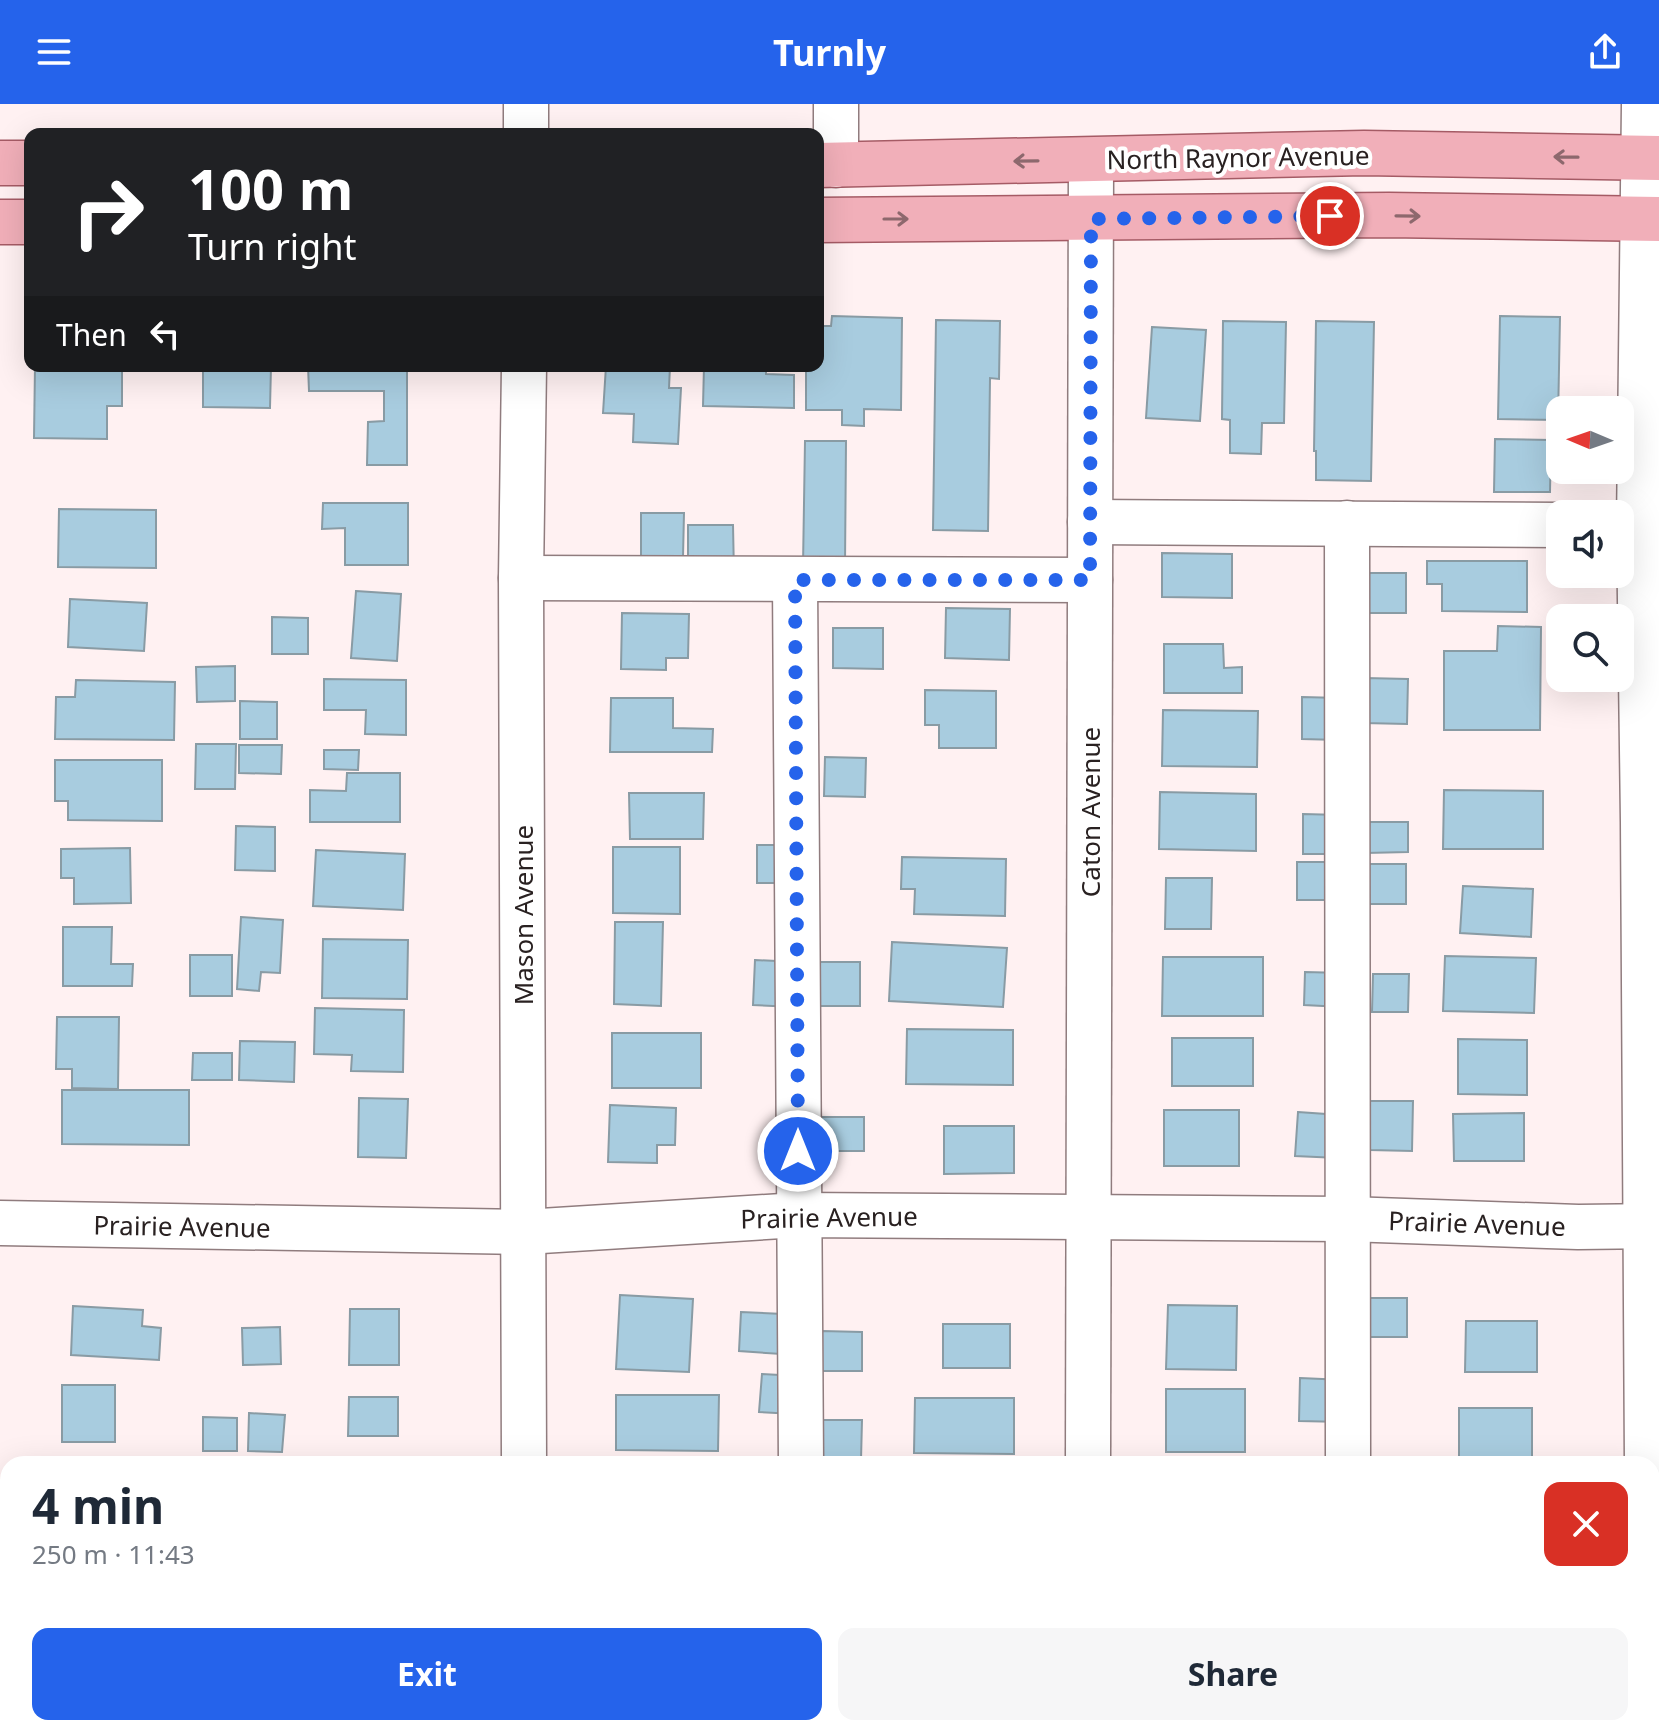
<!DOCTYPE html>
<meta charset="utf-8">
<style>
:root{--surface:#fff;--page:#f6f6f7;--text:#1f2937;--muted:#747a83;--accent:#2563eb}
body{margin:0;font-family:"Noto Sans",sans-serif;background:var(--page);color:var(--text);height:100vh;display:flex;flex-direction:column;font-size:30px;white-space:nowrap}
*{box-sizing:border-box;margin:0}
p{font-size:26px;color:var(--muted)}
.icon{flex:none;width:44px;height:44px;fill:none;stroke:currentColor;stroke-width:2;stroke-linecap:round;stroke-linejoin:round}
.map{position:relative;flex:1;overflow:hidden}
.drawer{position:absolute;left:0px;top:1352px;width:1660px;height:280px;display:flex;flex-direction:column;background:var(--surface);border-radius:24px 24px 0 0;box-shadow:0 8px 32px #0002}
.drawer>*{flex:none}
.banner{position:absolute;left:24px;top:24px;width:800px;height:244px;border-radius:16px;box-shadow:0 8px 32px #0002;background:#202124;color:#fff;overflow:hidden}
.needle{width:52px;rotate:272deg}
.buttons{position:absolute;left:1546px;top:292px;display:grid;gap:16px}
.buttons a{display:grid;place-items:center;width:88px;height:88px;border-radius:16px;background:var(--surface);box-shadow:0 8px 32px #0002;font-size:40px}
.pin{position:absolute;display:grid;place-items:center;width:68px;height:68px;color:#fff;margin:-34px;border:4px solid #fff;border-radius:50%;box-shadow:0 2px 8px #0007}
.me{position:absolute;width:88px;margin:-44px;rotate:0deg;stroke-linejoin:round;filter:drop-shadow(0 0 6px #0008)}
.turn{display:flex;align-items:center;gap:28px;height:168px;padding:0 32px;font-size:36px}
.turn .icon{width:104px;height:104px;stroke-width:2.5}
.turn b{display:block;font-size:56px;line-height:68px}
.then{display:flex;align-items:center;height:76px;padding:0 32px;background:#0003;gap:16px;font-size:30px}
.round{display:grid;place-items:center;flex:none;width:84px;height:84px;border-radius:16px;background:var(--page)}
.overview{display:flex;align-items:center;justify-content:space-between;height:136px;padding:0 32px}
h1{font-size:48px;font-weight:700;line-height:60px}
.primary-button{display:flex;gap:16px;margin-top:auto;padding:16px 32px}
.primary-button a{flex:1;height:92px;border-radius:16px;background:var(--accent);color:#fff;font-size:32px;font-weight:700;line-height:92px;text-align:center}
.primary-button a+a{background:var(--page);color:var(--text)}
header{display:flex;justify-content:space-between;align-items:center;height:104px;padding:0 32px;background:var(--accent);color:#fff;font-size:36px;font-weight:700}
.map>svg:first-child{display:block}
</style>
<header><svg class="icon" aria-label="menu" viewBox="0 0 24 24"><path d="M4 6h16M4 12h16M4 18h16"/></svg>Turnly<svg class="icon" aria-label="share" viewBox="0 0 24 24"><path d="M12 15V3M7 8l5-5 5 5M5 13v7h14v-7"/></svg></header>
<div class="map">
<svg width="1659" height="1632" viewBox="0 0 1659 1632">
<rect width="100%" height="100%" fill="#fff1f2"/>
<g fill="#a8ccdf" stroke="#899ba4" stroke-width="2">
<path d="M832,212L902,214L901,306L864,305V322L842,321V306H806V262H818V222H831Z"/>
<path d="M1500,212L1560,213L1558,316L1498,315Z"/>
<path d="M936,216L1000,217L999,275L990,274L988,427L933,426Z"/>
<path d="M1223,217L1286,218L1284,319H1262L1261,350L1230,349V316L1222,315Z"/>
<path d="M1316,217L1374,218L1371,377L1316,376V347H1314Z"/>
<path d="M1152,223L1206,226L1200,317L1146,314Z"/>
<path d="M35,262H122V302H107V335L34,334Z"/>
<path d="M203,262H271L270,304L203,303Z"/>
<path d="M308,262H407V361H367L368,318L384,317V287H309Z"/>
<path d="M606,262H670L669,284H681L678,340L633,338L634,310L603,309Z"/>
<path d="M704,262H766V270L794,271V304L703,302Z"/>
<path d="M1495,335L1551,336L1550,388H1494Z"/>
<path d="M805,337H846L845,462H803Z"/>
<path d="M323,399H408V461H345V424L322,425Z"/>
<path d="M59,405L156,406V464L58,463Z"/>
<path d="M641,409H684L683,453H641Z"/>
<path d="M688,421H733L734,470H688Z"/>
<path d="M1162,449L1232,450V494L1162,493Z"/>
<path d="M1427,457H1527V508L1442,507V480H1427Z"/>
<rect x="1367" y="469" width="39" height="40"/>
<path d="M356,487L401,490L397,557L351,554Z"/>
<path d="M70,495L147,499L144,547L68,543Z"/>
<path d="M946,504L1010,505L1009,556L945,554Z"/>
<path d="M622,509L689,510L688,554H666V566L621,565Z"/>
<path d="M272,513L308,514V550H272Z"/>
<path d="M1498,522L1541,523L1540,626H1444V547H1497Z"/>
<path d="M833,524H883V565L833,564Z"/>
<path d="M1164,540H1223L1224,564L1242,563V589H1164Z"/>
<path d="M235,562V597L197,598L196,563Z"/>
<path d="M1365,574L1408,575L1407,620L1364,619Z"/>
<path d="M324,575L406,576V631L365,630L366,606H324Z"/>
<path d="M76,576L175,578L174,636L55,635L56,593H75Z"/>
<path d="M925,586L996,587V644H939V621H925Z"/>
<path d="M1302,593L1340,594L1339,636L1302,635Z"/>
<path d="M611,594H673V624L713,625L712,648H610Z"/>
<path d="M240,597L277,598V635H240Z"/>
<path d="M1163,606L1258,607L1257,663L1162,662Z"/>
<path d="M196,640H236L235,685H195Z"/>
<path d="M239,641H282L281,670L239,669Z"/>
<path d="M324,646H359L358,666L324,665Z"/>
<path d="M825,653L866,654L865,693L824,692Z"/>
<path d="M55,656H162V717L68,716V697H55Z"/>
<path d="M347,669H400V718H310V686L346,687Z"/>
<path d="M1444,686L1543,687V745H1443Z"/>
<path d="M1160,688L1256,690V747L1159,745Z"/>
<path d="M629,689H704L703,735H630Z"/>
<path d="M1303,710L1340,711V750H1303Z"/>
<path d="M1366,718H1408V748L1366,749Z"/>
<path d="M236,722L275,723V767L235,766Z"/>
<rect x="757" y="741" width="36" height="38"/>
<path d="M613,743H680V810L613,809Z"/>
<path d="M130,744L131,799L74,800V774H61V745Z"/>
<path d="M316,746L405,750L403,806L313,802Z"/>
<path d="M902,753L1006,755L1005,812L914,810L915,785H901Z"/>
<rect x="1297" y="758" width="42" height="38"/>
<path d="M1369,760H1406V800H1368Z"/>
<path d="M1166,774H1212L1211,825H1165Z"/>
<path d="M1463,782L1533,785L1531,833L1460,829Z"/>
<path d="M241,813L283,816L280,869L261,868L259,887L237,885Z"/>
<path d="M615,818H663L661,902L614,900Z"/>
<path d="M63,823H112L111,860H133L132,882H63Z"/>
<path d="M323,835L408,836L407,895L322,894Z"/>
<path d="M892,838L1007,844L1003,903L889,897Z"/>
<rect x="190" y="851" width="42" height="41"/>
<path d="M1445,852L1536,854L1534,909L1443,907Z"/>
<path d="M1163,853H1263V912H1162Z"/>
<path d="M755,856L796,858L794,903L753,901Z"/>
<path d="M819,858H860V902H818Z"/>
<path d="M1305,868L1343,869L1342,903L1304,901Z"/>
<path d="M1373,870H1409L1408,908H1372Z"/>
<path d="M315,904L404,906L403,968L351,967L352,951L314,950Z"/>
<path d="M57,913H119L118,985L72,984V965H56Z"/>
<path d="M907,925L1013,926V981L906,980Z"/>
<rect x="612" y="929" width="89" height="55"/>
<rect x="1172" y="934" width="81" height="48"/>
<path d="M1458,935L1527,936V991L1458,990Z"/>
<path d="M240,937L295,938L294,978L239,976Z"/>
<path d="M193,949H232V976H192Z"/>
<path d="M62,986H189V1041L62,1040Z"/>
<path d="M359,994L408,995L406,1054L358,1053Z"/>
<path d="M1370,997H1413L1412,1047L1370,1046Z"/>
<path d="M610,1001L676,1004L675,1041H657V1059L608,1058Z"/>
<rect x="1164" y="1006" width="75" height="56"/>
<path d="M1298,1008L1340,1011L1338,1054L1295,1052Z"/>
<path d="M1524,1009V1057H1454L1453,1010Z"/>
<rect x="821" y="1013" width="43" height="34"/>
<path d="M944,1022H1014V1069L944,1070Z"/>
<path d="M620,1191L693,1195L689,1268L616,1265Z"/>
<path d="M1368,1194H1407V1233H1367Z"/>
<path d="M1168,1201L1237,1202L1236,1266L1166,1265Z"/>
<path d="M73,1202L143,1206L142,1222L161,1224L159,1256L71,1251Z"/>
<path d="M350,1205H399V1261H349Z"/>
<path d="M741,1208L783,1210L781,1250L739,1247Z"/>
<path d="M1466,1217H1537V1268H1465Z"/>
<rect x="943" y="1220" width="67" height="44"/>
<path d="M280,1223L281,1260L243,1261L242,1224Z"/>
<path d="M822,1227L862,1228V1267H822Z"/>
<path d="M762,1270L797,1272L794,1310L759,1308Z"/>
<path d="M1300,1274L1344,1276V1318L1299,1317Z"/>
<rect x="62" y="1281" width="53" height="57"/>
<rect x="1166" y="1285" width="79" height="63"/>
<path d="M616,1291H719L718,1347L616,1346Z"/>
<path d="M349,1293H398V1332H348Z"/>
<path d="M915,1294H1014V1350L914,1349Z"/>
<rect x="1459" y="1304" width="73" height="50"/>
<path d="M249,1309L285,1311L282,1348L248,1347Z"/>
<path d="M203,1313L237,1314V1347H203Z"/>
<path d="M822,1316H862L861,1356L821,1355Z"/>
<path d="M55,1624H167V1632H56Z"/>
<rect x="169" y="1624" width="34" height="8"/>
<path d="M929,1624L987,1628V1632H928Z"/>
<path d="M1239,1624H1279V1632H1238Z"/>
<rect x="1480" y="1624" width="52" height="8"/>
</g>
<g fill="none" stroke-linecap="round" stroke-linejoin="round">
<defs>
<g id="minor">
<path d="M526,0V30"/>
<path d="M836,0V61"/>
<path d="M1644,0L1639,422L1643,718L1647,1360"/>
<path d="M1090,418L1560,421"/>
<path d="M1347,419L1348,1360"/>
<path d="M521,474L1090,476"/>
<path d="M795,476L801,1360"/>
<path d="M0,1119L525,1128L798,1111L1348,1115L1578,1123L1659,1122"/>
<path d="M524,1360L521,474L524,262"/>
<path d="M1088,1360L1091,56"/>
<path d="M1652,1442H1659"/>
<path d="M804,1624L805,1632"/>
<path d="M1349,1624V1632"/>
<path d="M524,1632V1624"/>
<path d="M1086,1632V1624"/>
<path d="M1645,1632V1624"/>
</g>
<g id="major">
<path d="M0,59H30"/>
<path d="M818,61L1364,49L1659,54"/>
<path d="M818,116L1389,111L1659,115"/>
<path d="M0,118H30"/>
</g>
</defs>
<use href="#minor" stroke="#907c7e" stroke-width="47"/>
<use href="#major" stroke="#a55b65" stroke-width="47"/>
<use href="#minor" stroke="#fff" stroke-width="44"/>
<use href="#major" stroke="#f1afb9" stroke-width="44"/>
</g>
<defs><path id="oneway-shaft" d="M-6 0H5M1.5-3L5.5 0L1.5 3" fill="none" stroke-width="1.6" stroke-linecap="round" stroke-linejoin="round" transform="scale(2)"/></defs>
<g stroke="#8d686d">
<use href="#oneway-shaft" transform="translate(1566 53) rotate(-179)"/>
<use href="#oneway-shaft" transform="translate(1026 57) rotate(179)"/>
<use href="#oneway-shaft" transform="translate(1408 112) rotate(1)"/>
<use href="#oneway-shaft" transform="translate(896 115)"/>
</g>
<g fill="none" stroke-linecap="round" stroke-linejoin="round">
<path stroke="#2563eb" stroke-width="14" stroke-dasharray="0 25.2" d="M798,1047L795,476H1090L1091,115L1330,112"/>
</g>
<g text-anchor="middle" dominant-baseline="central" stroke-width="8" stroke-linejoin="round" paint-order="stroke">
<g font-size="26" fill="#292121" stroke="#fff">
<text transform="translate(1238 53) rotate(-1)">North Raynor Avenue</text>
<text transform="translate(1090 708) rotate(-90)">Caton Avenue</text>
<text transform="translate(523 811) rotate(-90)">Mason Avenue</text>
<text transform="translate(829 1113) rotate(-1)">Prairie Avenue</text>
<text transform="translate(1477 1119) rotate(2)">Prairie Avenue</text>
<text transform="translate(182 1122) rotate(1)">Prairie Avenue</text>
</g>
</g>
</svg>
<div class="buttons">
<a><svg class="needle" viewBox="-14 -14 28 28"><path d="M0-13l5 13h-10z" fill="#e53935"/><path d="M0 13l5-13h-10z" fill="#747a83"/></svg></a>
<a><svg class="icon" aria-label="sound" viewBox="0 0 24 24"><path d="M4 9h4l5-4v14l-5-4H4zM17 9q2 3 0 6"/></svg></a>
<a><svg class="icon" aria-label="search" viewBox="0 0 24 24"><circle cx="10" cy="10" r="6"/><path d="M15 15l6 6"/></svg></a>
</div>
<div class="pin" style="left:1330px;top:112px;background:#d93025"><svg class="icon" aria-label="arrive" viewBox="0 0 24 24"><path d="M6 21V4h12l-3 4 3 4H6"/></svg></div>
<svg class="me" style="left:798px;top:1047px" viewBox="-20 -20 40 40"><circle r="17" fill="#2563eb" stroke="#fff" stroke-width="3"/><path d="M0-11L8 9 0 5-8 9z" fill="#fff"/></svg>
<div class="banner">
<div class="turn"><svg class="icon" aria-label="right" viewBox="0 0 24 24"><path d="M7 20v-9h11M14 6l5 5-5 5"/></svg><div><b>100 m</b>Turn right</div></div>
<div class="then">Then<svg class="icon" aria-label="left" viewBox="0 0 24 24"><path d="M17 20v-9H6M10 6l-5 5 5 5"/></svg></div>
</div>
<section class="drawer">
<div class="overview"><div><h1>4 min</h1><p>250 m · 11:43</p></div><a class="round" style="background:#d93025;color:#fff"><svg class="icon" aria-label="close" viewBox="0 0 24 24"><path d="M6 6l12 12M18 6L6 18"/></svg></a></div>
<div class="primary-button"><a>Exit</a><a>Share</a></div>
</section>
</div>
